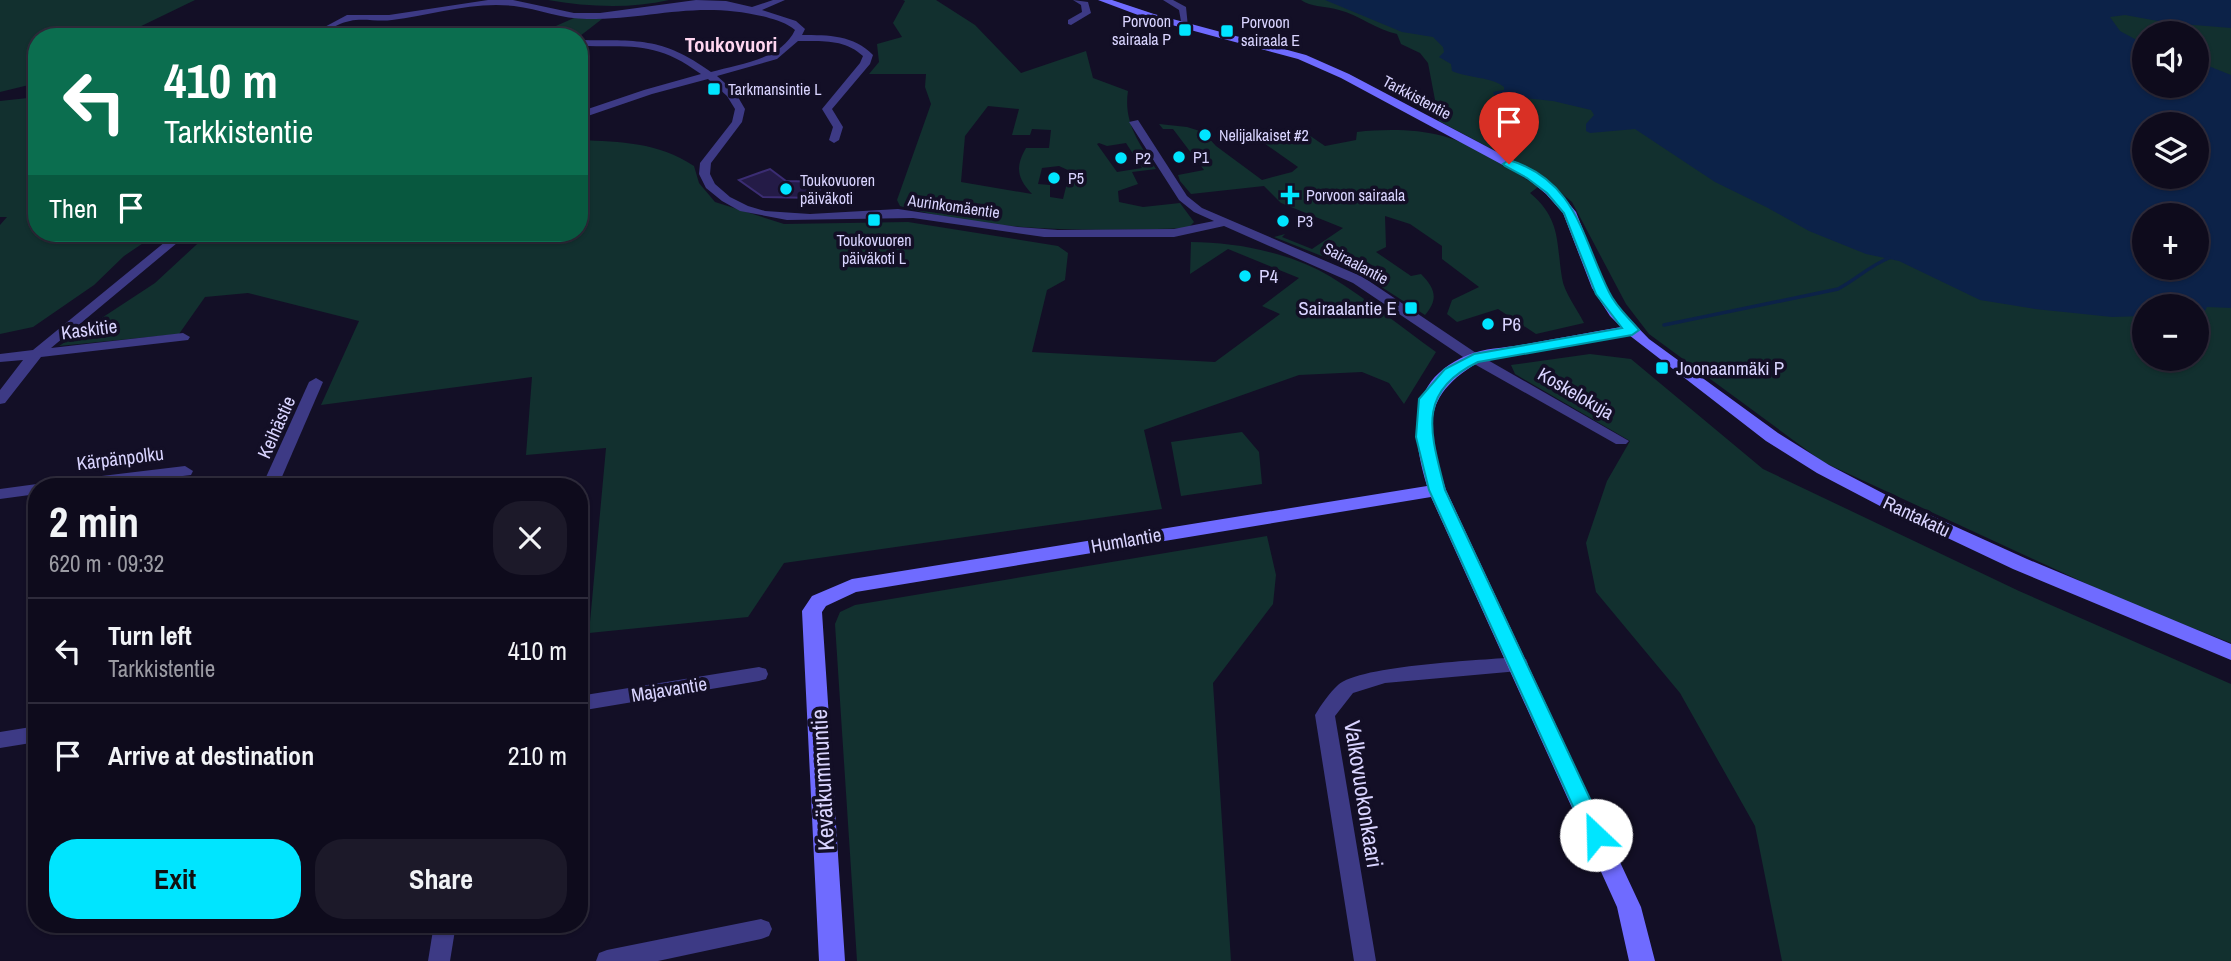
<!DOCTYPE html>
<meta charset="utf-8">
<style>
:root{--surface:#0e0b1c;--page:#1c1929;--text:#f1f3f6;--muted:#9b9ba3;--line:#2e2b3b;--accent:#00e5ff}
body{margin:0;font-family:"Archivo Narrow",sans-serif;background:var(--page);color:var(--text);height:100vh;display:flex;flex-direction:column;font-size:26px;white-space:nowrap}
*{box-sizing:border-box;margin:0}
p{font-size:23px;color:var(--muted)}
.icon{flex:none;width:38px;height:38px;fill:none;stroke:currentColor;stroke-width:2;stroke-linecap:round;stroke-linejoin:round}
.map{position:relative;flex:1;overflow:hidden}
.details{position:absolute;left:28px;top:478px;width:560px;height:455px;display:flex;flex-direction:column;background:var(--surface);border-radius:28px;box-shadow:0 2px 5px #0004,0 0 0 2px var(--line)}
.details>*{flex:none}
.banner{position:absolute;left:28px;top:28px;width:560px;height:214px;border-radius:28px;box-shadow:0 2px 5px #0004,0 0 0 2px var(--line);background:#0b6e4f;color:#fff;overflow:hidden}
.controls{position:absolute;left:2132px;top:21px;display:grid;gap:14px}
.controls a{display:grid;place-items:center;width:77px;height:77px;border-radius:50%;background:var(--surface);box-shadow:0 2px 5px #0004,0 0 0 2px var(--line);font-size:35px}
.pin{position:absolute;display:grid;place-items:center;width:60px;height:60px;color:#fff;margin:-72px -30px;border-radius:50% 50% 50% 0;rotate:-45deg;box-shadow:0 0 7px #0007}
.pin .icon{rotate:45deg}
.me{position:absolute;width:77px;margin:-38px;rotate:336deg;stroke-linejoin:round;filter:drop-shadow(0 0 5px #0008)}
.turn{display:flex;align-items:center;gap:24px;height:147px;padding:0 21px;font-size:32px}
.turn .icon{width:91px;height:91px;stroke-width:2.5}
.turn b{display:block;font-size:49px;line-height:60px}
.then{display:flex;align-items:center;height:66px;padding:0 21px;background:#0003;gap:14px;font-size:26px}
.round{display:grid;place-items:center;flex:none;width:74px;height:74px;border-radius:28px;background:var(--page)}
.overview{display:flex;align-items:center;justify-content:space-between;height:119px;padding:0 21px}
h1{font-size:42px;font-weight:700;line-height:52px}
.button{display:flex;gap:14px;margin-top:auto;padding:14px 21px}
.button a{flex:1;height:80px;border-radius:28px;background:var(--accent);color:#111;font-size:28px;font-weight:700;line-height:80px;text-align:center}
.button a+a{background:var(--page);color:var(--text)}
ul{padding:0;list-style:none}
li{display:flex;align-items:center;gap:21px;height:105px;padding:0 21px;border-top:2px solid var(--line)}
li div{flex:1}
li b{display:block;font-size:26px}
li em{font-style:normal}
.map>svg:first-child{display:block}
</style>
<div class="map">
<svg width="2231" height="961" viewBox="0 0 2231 961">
<rect width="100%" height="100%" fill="#130f26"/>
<g fill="#12302f" fill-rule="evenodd">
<path d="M0,0H195L131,31L110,37H37V83L0,92Z"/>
<path d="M548,0H669C630,9 588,7 548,0Z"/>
<path d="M903,0H936L975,25L1021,73L1086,51L1093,78L1128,91C1123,122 1140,145 1156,169L1132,172L1138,184L1118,191L1119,202L1143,207L1180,203L1194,222L1188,228C1092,231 993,233 900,206L897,200L931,104L925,87L926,74H869L879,62L877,44L902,37L893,23L905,1ZM988,106L1019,109L1012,135H1030L1032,129L1051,130L1049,148H1026C1015,167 1017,178 1032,194L961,182L965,136ZM1099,143L1107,146L1126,143L1142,168L1117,172L1097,144ZM1059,166L1070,171L1063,199L1050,197V185L1038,184L1042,168Z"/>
<path d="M1301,0H2231V643L2126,602L1823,462L1649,334L1626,304L1572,202L1537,173L1439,121L1428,63L1420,53L1401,44L1397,34C1377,30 1359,15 1339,10C1327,6 1310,7 1301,0ZM2144,33H2196V86H2144ZM2144,124H2196V177H2144ZM2144,215H2196V268H2144ZM2144,306H2196V359H2144Z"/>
<path d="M574,18L602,19L580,36L540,33Z"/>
<path d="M37,97V233H158L124,256L94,285L33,327L0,334V225L7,217H0V101Z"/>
<path d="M1159,124L1187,127L1203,132L1216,146L1262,180L1292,172L1298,167L1264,143L1273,133L1303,131L1325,146L1356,140L1357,132C1385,129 1416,129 1443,136C1477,145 1509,169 1538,187L1530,193C1561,219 1556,241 1562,278C1564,292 1577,309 1584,323L1536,334L1498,309L1457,322L1447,314L1452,300L1479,287L1442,259V246L1410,224L1385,216L1386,247L1376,252L1411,276L1421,274C1435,288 1439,299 1425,315L1352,268L1274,237L1285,234L1282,237L1312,249L1343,228L1281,203L1264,186L1191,194L1180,181L1178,175L1204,170L1173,129H1163Z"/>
<path d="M579,140C622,142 657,142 694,166L699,183L715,202L784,224L908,222L1058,246L1068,253L1065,280L1047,290L1032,352L1215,362L1280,314L1262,306L1299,278L1228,249L1190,274L1191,242C1236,242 1292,253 1331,277C1367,299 1401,327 1436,352L1404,404L1389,383L1362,372L1299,375L1144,430L1162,509L784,563L748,617L589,633L606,448L526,455L532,377L321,405L359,321L248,293L205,297L179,334L59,346L155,283L209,233H579Z"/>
<path d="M1590,354L1631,359L1763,469L2019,591L2231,684V961H1782L1755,826L1680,693L1596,592L1586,543L1607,481L1630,441L1515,374L1511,365Z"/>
<path d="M1242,432L1259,452L1262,484L1181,496L1171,442Z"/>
<path d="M1267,536L1276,575L1273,604L1213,683L1231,961H857L835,624L840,612L855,605Z"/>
</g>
<path fill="#0c2248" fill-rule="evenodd" d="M1325,0H2231V28L2169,23L2125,15L2110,17L2120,31L2144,44V86H2196V61L2231,75V308L2207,307L2205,311L2196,313V306H2144V316L2112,317L2035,309L1980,300L1899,261L1866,254L1809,231L1768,208L1715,182L1635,129L1590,133L1586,131V124L1594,115L1591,110L1553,101L1494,95L1493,92L1504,90V87C1493,77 1467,78 1452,71L1451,64L1439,57L1444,52L1443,47L1433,37L1402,32ZM2144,124H2196V177H2144ZM2144,215H2196V268H2144Z"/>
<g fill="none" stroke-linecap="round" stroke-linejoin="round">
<path stroke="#0c2248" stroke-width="3.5" d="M1664,325L1838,289C1857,279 1869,266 1889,258"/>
</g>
<path fill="#241b47" stroke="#3b2d73" stroke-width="2" d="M770,169L786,181L823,182L816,198L763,197L739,180Z"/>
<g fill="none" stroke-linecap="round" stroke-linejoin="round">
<g fill="#3d3a85" fill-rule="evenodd">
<path d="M488,0H513L574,13H600L696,0L726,1L752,7L773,0H785L762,10L796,21L805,29L802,35C828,35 854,35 873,55L870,64L832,109L843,127L839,140L834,143L829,140L833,127L822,109L860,63L863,56C845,39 822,41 798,41L777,59L717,76L735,92L745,109L742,122L711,163L710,174L715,184L730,197L748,206L765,211L810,214L898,209L1018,227L1058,230L1174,229L1214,221L1194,212L1179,200L1129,122L1138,120L1187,196L1202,208L1363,277L1479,355L1629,441L1626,444H1616L1469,361L1353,283L1224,226L1174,237H1044L913,218L787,220L740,211L722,201L706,188L699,174L700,163L732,122L735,109L727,96L708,79L652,94L579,119V112L644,90L701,74C656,41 633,47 579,46V40C637,41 661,36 711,72C739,64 781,60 795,30C787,23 776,20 766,17C696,0 655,19 587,19C562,19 539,9 514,6C474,1 431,15 392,20C378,22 363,18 350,21C333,24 323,37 306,37L347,15H389Z"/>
<path d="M1073,0L1088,2L1091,13L1071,25L1068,24V20L1082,12L1081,5Z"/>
<path d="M1163,0H1173L1186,7L1188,27H1182L1179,10Z"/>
<path d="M232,27L295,34L299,37H268L229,32L227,30Z"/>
<path d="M176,233H189L51,348L183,333L190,337L188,340L41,357L5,403L0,404V390L23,360L0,362V354L33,350Z"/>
<path d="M316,378L323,382L278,486H262L309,382Z"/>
<path d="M185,466L193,471L191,475L99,486H52L60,481Z"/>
<path d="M37,484L43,486H37V494L0,499V489Z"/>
<path d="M1519,657L1526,659L1528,664L1526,669L1519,671L1385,683L1353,693L1335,716L1376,961H1354L1315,715C1321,705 1330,692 1338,685C1360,665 1484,660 1519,657Z"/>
<path d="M759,667L766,669L768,674L766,679L759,681L579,711V696Z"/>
<path d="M37,726V742L0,748V732Z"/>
<path d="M761,919L769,922L772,929L769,936L761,939L658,961H596L599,953L607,950Z"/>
<path d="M434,924H456L450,961H428Z"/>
</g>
<path fill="#6f6bff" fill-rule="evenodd" d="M1098,0H1112L1154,14L1306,55L1349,74L1535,172L1556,188L1576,212L1606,288L1621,310L1649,339L1778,433L1829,465L1892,498L2027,559L2231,644V660L2013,569L1880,506L1817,473L1766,441L1629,335L1479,362C1419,397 1427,431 1446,490L1641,907L1655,961H1629L1617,907L1431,497L856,592L826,606L822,612L845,961H819L802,611L812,596L852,579L1427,486C1411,433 1407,380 1468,355C1484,348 1504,348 1521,345C1554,339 1588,333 1621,327L1610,316L1592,288L1563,213L1546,194L1527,178L1341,78L1298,59L1146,18Z"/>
</g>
<path fill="#00e5ff" stroke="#0095a6" stroke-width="2" d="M1509,160C1577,181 1582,238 1609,292C1616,307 1629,318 1639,330L1632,335L1478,362C1415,392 1431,434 1445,490L1607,835L1604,841L1596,844L1589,841L1586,835L1429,490L1416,437L1419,399L1445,369L1474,354L1622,328L1596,294L1564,213L1547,193L1527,178L1505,166L1503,164Z"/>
<g fill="#00e5ff" stroke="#130f26" stroke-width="2.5">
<rect x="1178" y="23" width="14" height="14" rx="3.5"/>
<rect x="1220" y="24" width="14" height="14" rx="3.5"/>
<rect x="707" y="82" width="14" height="14" rx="3.5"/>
<circle cx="1205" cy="135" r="7"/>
<circle cx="1179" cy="157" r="7"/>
<circle cx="1121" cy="158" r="7"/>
<circle cx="1054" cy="178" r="7"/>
<circle cx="786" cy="189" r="7"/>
<path d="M1286.5 184.5h7v7h7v7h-7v7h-7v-7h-7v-7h7z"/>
<rect x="867" y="213" width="14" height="14" rx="3.5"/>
<circle cx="1283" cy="221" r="7"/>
<circle cx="1245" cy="276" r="7"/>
<rect x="1404" y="301" width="14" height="14" rx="3.5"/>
<circle cx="1488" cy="324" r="7"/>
<rect x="1655" y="361" width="14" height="14" rx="3.5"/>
</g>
<g text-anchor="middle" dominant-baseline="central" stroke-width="7" stroke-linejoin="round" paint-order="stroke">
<g font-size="16" fill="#d9d4ff" stroke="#130f26" text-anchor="start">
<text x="1171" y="21" text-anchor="end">Porvoon<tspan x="1171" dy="18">sairaala P</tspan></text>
<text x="1241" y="22">Porvoon<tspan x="1241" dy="18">sairaala E</tspan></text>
<text x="728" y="89">Tarkmansintie L</text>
<text x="1219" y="135">Nelijalkaiset #2</text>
<text x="1193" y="157">P1</text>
<text x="1135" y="158">P2</text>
<text x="1068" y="178">P5</text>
<text x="800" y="180">Toukovuoren<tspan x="800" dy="18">päiväkoti</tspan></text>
<text x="1306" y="195">Porvoon sairaala</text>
<text x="1297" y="221">P3</text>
<text x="874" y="240" text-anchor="middle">Toukovuoren<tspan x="874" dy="18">päiväkoti L</tspan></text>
</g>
<g font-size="16" fill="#d9d4ff" stroke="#130f26">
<text transform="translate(1417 97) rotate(28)">Tarkkistentie</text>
<text transform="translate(954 206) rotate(8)">Aurinkomäentie</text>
<text transform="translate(1356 263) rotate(28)">Sairaalantie</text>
</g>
<g font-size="19" fill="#d9d4ff" stroke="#130f26" text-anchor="start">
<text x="1259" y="276">P4</text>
<text x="1397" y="308" text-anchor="end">Sairaalantie E</text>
<text x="1502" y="324">P6</text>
<text x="1676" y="368">Joonaanmäki P</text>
</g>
<g font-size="19" fill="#d9d4ff" stroke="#130f26">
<text transform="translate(89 329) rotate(-7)">Kaskitie</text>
<text transform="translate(1576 393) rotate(30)">Koskelokuja</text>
<text transform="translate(276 427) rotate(-66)">Keihästie</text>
<text transform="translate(120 458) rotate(-7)">Kärpänpolku</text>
<text transform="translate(1917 516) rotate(25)">Rantakatu</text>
<text transform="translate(1126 540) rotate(-10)">Humlantie</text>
<text transform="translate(669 689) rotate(-9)">Majavantie</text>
</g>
<g font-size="21" font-weight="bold" fill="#ffd6f0" stroke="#130f26">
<text x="731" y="44">Toukovuori</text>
</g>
<g font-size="23" fill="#d9d4ff" stroke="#130f26">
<text transform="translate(822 780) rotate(-93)">Kevätkummuntie</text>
<text transform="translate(1364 794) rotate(81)">Valkovuokonkaari</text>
</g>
</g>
</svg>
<div class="controls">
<a><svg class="icon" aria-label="sound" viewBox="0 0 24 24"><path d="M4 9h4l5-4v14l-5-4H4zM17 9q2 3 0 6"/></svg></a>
<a><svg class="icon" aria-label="layers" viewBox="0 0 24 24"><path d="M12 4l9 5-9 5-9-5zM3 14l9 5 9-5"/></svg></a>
<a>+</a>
<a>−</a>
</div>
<div class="pin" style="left:1509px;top:164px;background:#d93025"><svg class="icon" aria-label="arrive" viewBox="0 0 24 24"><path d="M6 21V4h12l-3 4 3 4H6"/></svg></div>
<svg class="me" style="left:1596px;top:835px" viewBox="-20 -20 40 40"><circle r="19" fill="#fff"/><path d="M0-13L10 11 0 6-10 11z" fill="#00e5ff"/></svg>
<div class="banner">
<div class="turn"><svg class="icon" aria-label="left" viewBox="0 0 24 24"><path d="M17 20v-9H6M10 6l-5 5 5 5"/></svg><div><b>410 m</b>Tarkkistentie</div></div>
<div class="then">Then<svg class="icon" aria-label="arrive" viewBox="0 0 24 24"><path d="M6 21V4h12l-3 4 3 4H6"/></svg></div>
</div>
<section class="details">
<div class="overview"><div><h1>2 min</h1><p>620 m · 09:32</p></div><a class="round"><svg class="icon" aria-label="close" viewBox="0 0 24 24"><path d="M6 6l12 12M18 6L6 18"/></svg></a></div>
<ul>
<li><svg class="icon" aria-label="left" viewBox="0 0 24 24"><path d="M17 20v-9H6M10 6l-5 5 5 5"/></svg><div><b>Turn left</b><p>Tarkkistentie</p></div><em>410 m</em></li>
<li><svg class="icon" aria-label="arrive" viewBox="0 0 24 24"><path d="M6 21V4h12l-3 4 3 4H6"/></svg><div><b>Arrive at destination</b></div><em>210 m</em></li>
</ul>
<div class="button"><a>Exit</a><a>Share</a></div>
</section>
</div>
